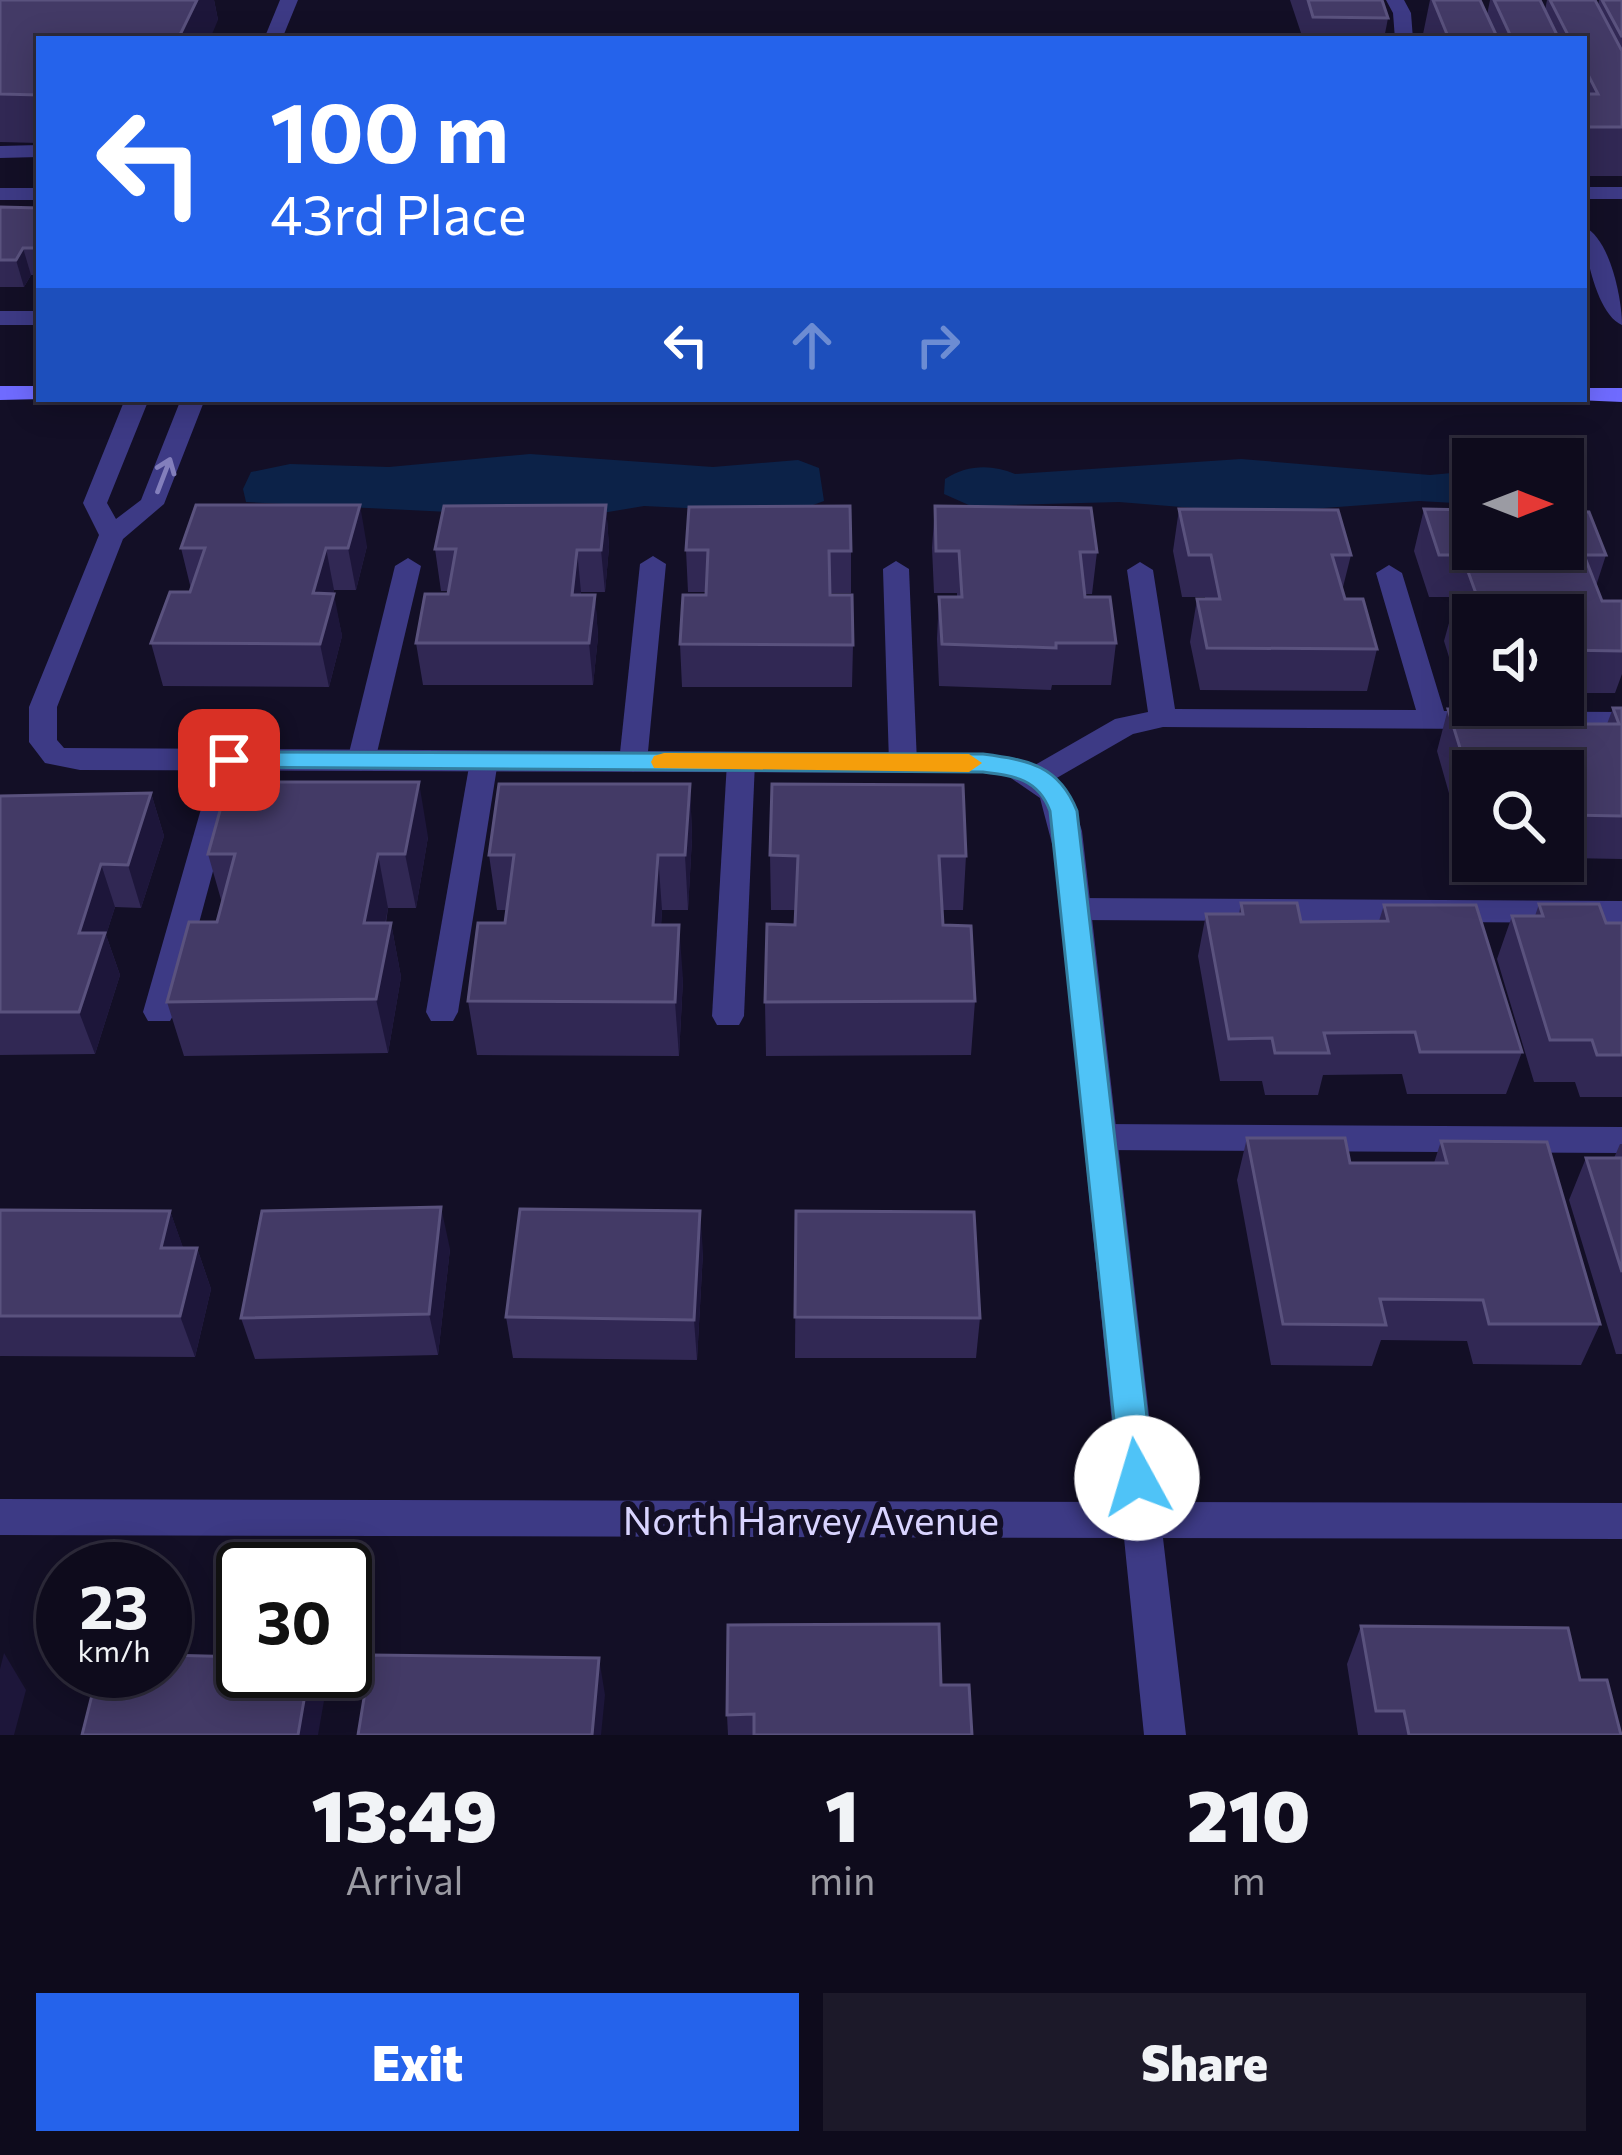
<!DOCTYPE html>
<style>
:root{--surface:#0e0b1c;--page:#1c1929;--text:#f1f3f6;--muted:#9b9ba3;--line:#2e2b3b;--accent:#2563eb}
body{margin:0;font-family:Commissioner,sans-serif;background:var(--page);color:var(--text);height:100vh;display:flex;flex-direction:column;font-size:45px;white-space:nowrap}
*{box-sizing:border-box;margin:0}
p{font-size:39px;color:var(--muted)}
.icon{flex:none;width:66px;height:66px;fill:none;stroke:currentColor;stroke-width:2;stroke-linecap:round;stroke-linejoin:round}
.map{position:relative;height:1735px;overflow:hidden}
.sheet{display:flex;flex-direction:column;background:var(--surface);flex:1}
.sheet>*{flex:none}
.banner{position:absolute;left:36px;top:36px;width:1551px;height:366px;border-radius:0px;box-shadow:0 6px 30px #0003,0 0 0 3px var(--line);background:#2563eb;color:#fff;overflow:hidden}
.needle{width:78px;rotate:90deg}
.controls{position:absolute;left:1452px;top:438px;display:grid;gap:24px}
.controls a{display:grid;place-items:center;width:132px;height:132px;border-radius:0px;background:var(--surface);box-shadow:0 6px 30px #0003,0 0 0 3px var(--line);font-size:60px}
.speed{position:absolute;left:36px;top:1542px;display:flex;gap:24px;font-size:60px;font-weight:700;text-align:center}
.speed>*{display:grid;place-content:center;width:156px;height:156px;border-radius:50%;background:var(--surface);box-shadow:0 6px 30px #0003,0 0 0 3px var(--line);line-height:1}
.speed small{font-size:30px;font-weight:400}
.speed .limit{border:6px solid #111;border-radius:18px;background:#fff;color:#111}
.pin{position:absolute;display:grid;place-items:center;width:102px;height:102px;color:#fff;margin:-51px;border-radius:24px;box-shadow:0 6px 18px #0006}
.me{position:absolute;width:132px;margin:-66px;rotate:354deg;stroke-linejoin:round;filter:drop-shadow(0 0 9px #0008)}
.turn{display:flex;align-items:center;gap:42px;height:252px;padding:0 36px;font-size:54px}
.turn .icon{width:156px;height:156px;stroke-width:2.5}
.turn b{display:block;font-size:84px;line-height:102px}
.lanes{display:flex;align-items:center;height:114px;padding:0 36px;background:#0003;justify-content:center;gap:60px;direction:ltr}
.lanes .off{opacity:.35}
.eta{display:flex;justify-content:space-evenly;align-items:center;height:204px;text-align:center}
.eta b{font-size:72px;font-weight:800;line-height:84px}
.action{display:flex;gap:24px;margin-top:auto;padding:24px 36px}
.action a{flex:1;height:138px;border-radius:0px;background:var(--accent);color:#fff;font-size:48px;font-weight:800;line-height:138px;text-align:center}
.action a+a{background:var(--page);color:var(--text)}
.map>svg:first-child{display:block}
</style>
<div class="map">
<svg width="1622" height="1735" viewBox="0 0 1622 1735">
<rect width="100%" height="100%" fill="#130f26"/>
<g fill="#0c2248">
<path d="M530,454L713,467L798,460L819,468L824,501L791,513L644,506L572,518L246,502L243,489L251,472L290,464L389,467Z"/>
<path d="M1241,459L1430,475L1473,471V504L1419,501L1256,513L1119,502L971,506L944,494L945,479C967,465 991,464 1015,474Z"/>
</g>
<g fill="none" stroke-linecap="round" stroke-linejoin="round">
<g fill="#3d3a85" fill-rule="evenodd">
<path d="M1386,0H1404L1411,13L1413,39H1395L1393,13Z"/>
<path d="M39,145V157L0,158V146Z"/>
<rect x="1584" y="187" width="38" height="12"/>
<rect x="0" y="188" width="39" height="12"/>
<path d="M1584,227C1610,238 1622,299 1622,325C1597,315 1584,252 1584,227Z"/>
<rect x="0" y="311" width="39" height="14"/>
<path d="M653,556L666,564L647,762L633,772L619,762L640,564Z"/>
<path d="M408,558L421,566L375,761L361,771L347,761L395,566Z"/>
<path d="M896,561L909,569L917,763L903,773L889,763L883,569Z"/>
<path d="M1140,562L1153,570L1175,709L1416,710L1376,573L1389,565L1402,573L1444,711L1622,712V730L1163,727L1133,734L1048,783H1028L1024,776L1028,769L1115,719L1148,712L1127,570Z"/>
<path d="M229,750L243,760L175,1012L170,1021H148L143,1012L215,760Z"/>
<path d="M484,751L498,761L458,1012L453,1021H431L426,1012L470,761Z"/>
<path d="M741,752L755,762L744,1016L739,1025H717L712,1016L727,762Z"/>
<path d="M1075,898L1622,901V923L1075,920L1064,917L1060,909L1064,901Z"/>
<path d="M1100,1124L1622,1127V1153L1100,1150L1088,1146L1083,1137L1088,1128Z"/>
</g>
<g fill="#3d3a85" fill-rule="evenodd">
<path d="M280,0H298L282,39H264Z"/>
<path d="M125,399H149L107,503L116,519L141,500L181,399H205L164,504L123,539L57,707V740L64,748L983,753C1036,761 1067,777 1082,831L1159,1502L1622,1503V1539L1163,1538L1186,1735H1144L1124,1538L0,1535V1499L1120,1502L1055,855L1040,798L1008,776L983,773L80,770L45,763L29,742V707L99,535L83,503Z"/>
</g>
<g fill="#6f6bff" fill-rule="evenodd">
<path d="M0,386H39V399H43L0,400Z"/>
<path d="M1584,388H1622V402L1576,400L1584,399Z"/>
</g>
</g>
<g fill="#312854" fill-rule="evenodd">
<path d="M0,0H214L218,20L39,39V143L0,142Z"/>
<path d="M1290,0H1382L1388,18L1384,39H1303Z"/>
<path d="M1430,0H1480L1487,15L1490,0H1540L1545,10L1547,0H1595L1598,6L1599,0H1622V176H1584V39H1422Z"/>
<path d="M0,207L39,208V275H31L24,287H0Z"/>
<path d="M606,505L609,547L605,592H581V595H595L598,637L593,685H423L416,643L449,591H441L435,549Z"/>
<path d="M935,506L1097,552L1092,594H1085L1116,643L1111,685H1052L1051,690L939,686L937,639L939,597H957V593H934L932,548Z"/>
<path d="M1179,509L1351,555L1342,591L1345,599L1377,649L1367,691L1200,690L1190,642L1197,599H1205V597H1182L1173,551Z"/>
<path d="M1424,509L1606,555L1596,586L1602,601H1622V674L1615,693H1563V615H1473V687L1467,670H1453L1444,641L1454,605L1451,597H1429L1414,551Z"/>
<path d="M367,546L356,590H334L333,594L342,636L329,687L163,686L151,643L191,589L181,548Z"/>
<path d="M686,550L851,551V593H830L853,645L852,687H682L680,644L706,592H688Z"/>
<path d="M1613,708H1622V859L1566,858L1560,874H1472L1437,751L1448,709L1538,724H1607ZM1473,771H1563V861H1473Z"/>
<path d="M690,784L692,838L688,910H662L661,925L683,979L679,1056L477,1055L468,1001L505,923L507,910H497L489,855Z"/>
<path d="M151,793L164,836L141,908L115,907L106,935L120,975L95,1054L0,1055V796Z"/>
<path d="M428,837L416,908H388L386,923H391L401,977L388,1053L184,1056L167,1002L217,922L222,903L208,854Z"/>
<path d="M770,855L966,856L963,910H942L943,925L975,1001L971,1055L766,1056L765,1002L795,925L796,910H771Z"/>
<path d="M1241,903L1301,922L1379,921L1384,905L1522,1052L1506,1094H1407L1402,1074L1323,1075L1318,1095H1265L1262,1081H1220L1198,956L1206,914H1239Z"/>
<path d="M1539,904L1606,923H1622V1097H1580L1575,1082H1534L1497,959L1512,916H1535Z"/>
<path d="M1247,1138L1350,1163H1434L1441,1141L1600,1324L1581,1365L1473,1364L1467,1341L1381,1340L1372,1366L1271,1365L1237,1180Z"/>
<path d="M1620,1144H1622V1354H1616L1569,1200L1586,1158H1614Z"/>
<path d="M0,1210L170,1211L183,1248H197L211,1289L195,1357L0,1356Z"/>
<path d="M796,1211L980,1318L976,1358H795Z"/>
<path d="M450,1249L438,1355L255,1359L241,1318Z"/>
<path d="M703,1252L697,1360L513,1358L506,1317Z"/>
<path d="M1361,1626L1580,1680L1621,1735H1358L1347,1664Z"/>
<path d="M941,1685L972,1735H728L727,1715Z"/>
</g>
<g fill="#1d163a">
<path d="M197,0H214L218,20L210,39H178Z"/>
<path d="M23,248L31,275L24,287L16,260Z"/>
<path d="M360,505L367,546L356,590L348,548Z"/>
<path d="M606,505L609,547L605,592L601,550Z"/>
<path d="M326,548L334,590L322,635L313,593Z"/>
<path d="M577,550L581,592L576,638L572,595Z"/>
<path d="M334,594L342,636L329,687L320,644Z"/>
<path d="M595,595L598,637L593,685L589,643Z"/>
<path d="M419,782L428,837L416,908L405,854Z"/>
<path d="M690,784L692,838L688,910L685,855Z"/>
<path d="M151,793L164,836L141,908L128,865Z"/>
<path d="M378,854L388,908L375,977L364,923Z"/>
<path d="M658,855L662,910L658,979L653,925Z"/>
<path d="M101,864L115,907L106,935L120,975L95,1054L79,1012V933Z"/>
<path d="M391,923L401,977L388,1053L376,999Z"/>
<path d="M679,925L683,979L679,1056L675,1002Z"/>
<path d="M441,1207L450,1249L438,1355L429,1314Z"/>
<path d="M170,1211L185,1253L161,1248Z"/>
<path d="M700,1211L703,1252L697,1360L694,1320Z"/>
<path d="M197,1248L211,1289L195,1357L180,1316Z"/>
<path d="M4,1653L26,1690L14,1735H0V1669Z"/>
<path d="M599,1658L605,1695L601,1735H592Z"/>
<path d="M309,1671H316L325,1695L318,1735H298Z"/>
</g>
<g fill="#433a66" stroke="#5a527e" stroke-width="3">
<path d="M0,0H197L178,39H39V95L0,94Z"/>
<path d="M1308,0H1382L1388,18L1313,17Z"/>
<path d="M1433,0H1480L1498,39H1449Z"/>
<path d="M1494,0H1540L1559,39H1512Z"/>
<path d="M1550,0H1595L1622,51V127H1584V88L1587,94H1598L1584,67V39H1570Z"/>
<path d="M1602,0H1622V37Z"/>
<path d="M0,207L39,208V248H23L16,260H0Z"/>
<path d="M196,505H360L348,548H326L313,593L334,594L320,644L151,643L170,592H190L205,548H181Z"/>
<path d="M606,505L601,550H577L572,595H595L589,643H416L425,594H448L456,549H435L444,506Z"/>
<path d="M850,506L851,551H829L830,595H852L853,645L680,644L683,595H706L708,550H686L689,507Z"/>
<path d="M935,506L1091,508L1097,552H1080L1085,597H1110L1116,643H1056V648L942,644L939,597H962L959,551H936Z"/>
<path d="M1179,509L1338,510L1351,555H1332L1345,599H1363L1377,649L1207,648L1197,599H1220L1211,555H1189Z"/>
<path d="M1424,509L1473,510V549H1563V511L1589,512L1606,555H1584L1602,601H1622V651L1563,650V615H1473V627H1465L1456,599H1478L1462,555H1439Z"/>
<path d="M1613,708H1622V816L1569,815L1575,831H1563V771H1473V790L1448,709H1533L1538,724H1619Z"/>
<path d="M228,782H419L405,854H378L364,923H391L376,999L167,1002L189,922H217L235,854H208Z"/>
<path d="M499,784H690L685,855H658L653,925H679L675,1002L468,1001L478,923H505L514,855H489Z"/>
<path d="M772,784L963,785L966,856H939L943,925L971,926L975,1001L765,1002L767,924L795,925L798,856L770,855Z"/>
<path d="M151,793L128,865L101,864L79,933H105L79,1012H0V796Z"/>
<path d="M1241,903H1297L1301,922L1388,921L1384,905H1476L1522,1052H1420L1415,1032L1324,1033L1329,1053H1275L1272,1038L1229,1039L1206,914H1243Z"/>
<path d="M1539,904H1599L1606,923H1622V1055H1597L1592,1040H1550L1512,916H1543Z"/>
<path d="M1247,1138H1345L1350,1163H1447L1441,1141L1547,1142L1600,1324H1489L1483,1300L1380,1299L1386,1325L1283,1324Z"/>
<path d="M1586,1158H1622V1272Z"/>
<path d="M441,1207L429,1314L241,1318L262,1211Z"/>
<path d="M520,1209L700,1211L694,1320L506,1317Z"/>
<path d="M0,1210L170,1211L161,1248H197L180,1316H0Z"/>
<path d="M796,1211L974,1212L980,1318L795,1317Z"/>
<path d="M939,1624L941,1685H969L972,1735H754V1714L727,1715L728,1625Z"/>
<path d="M1361,1626L1568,1628L1580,1680H1607L1621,1735H1409L1404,1711H1376Z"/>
<path d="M165,1655L243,1657V1671H309L298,1735H82L98,1671H165Z"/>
<path d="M371,1655L599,1658L592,1735H358Z"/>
</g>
<defs><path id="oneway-shaft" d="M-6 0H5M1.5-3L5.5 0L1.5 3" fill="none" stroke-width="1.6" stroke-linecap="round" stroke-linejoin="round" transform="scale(3)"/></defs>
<use stroke="#837fbc" href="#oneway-shaft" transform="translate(164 475) rotate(-69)"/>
<path fill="#4fc3f7" stroke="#337fa1" stroke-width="3" d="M229,752L983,754C1028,760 1059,765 1077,811L1154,1478L1149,1489L1137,1493L1125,1489L1120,1478L1050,811C1038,779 1015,776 983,772L220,767L216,760L220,754Z"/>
<path fill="#f59e0b" d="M664,753L969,754L982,763L969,772L654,768L651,762L654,756Z"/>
<g text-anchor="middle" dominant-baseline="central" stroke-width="12" stroke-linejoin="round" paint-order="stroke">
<g font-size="39" fill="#d9d4ff" stroke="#130f26">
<text x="811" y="1519">North Harvey Avenue</text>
</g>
</g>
</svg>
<div class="controls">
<a><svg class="needle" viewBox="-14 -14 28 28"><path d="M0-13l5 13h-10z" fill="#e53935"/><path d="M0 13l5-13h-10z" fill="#9b9ba3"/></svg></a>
<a><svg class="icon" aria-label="sound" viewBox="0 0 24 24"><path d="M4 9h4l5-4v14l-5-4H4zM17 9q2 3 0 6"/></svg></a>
<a><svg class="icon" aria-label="search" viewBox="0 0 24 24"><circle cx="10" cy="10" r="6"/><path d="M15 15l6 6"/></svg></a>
</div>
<div class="speed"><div>23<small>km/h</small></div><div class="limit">30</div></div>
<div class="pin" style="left:229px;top:760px;background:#d93025"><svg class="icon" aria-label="arrive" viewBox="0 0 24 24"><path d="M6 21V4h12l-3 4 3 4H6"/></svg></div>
<svg class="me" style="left:1137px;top:1478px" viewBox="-20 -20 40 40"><circle r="19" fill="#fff"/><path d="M0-13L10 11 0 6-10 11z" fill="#4fc3f7"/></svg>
<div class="banner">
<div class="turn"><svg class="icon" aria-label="left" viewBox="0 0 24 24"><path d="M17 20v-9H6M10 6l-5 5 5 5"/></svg><div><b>100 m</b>43rd Place</div></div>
<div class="lanes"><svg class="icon" aria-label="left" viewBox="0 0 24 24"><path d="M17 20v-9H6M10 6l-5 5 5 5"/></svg><svg class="icon off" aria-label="ahead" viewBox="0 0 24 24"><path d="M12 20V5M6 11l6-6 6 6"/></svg><svg class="icon off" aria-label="right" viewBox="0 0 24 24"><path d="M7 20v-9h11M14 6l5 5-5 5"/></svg></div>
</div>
</div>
<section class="sheet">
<div class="eta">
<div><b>13:49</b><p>Arrival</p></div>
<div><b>1</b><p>min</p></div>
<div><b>210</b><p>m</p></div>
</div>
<div class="action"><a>Exit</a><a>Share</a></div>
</section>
